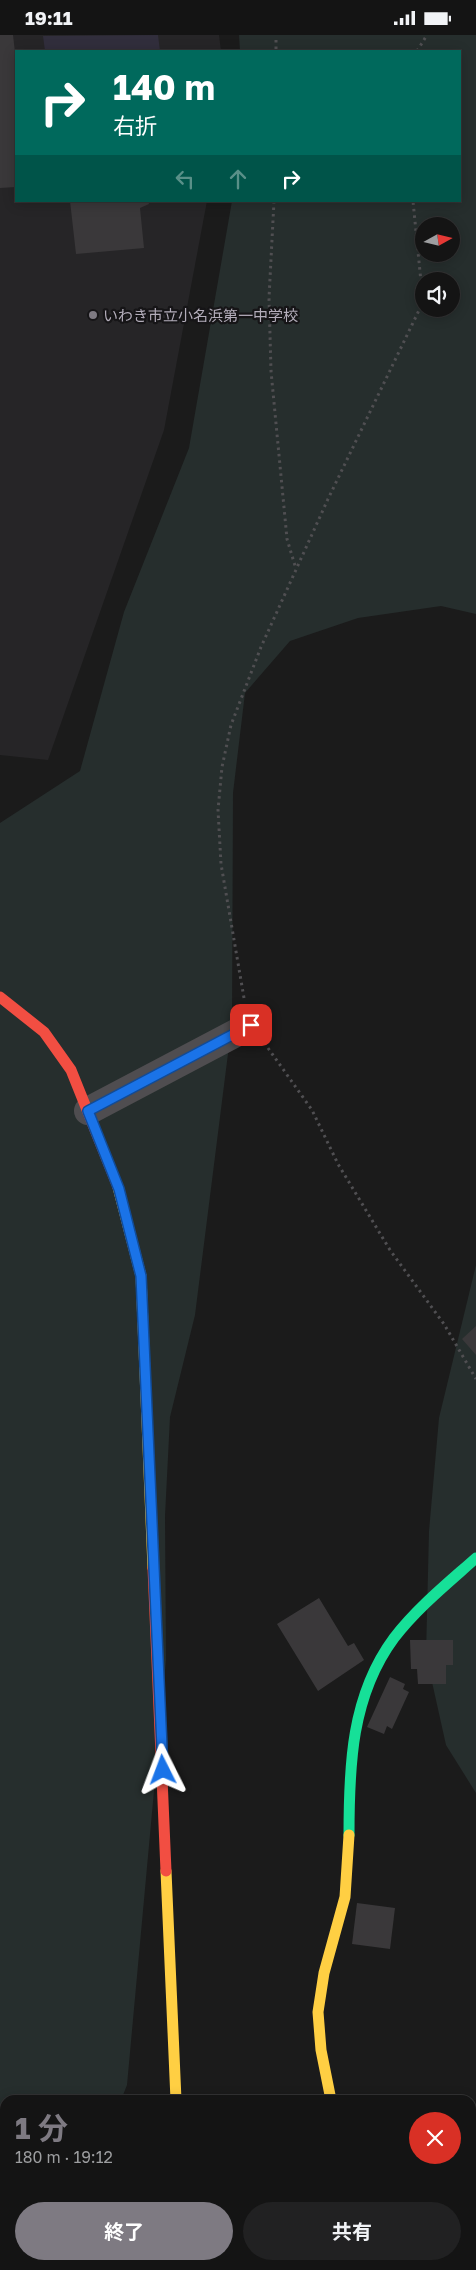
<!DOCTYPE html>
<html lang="ja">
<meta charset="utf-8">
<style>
:root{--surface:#141414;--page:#212122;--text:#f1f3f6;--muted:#9d9ea0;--line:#333334;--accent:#7e7a82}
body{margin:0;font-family:"Golos Text","Noto Sans JP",sans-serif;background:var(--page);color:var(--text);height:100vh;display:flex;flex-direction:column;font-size:19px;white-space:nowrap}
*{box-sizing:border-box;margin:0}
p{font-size:16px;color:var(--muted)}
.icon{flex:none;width:28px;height:28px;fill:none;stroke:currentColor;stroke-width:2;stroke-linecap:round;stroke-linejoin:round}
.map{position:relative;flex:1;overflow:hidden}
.details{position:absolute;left:0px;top:2060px;width:476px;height:175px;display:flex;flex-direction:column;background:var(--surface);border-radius:15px 15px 0 0;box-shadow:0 2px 12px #0003,0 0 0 1px var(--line)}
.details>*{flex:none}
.banner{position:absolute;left:15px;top:15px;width:446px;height:152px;border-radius:0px;box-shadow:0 2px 12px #0003,0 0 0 1px var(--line);background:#00695c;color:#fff;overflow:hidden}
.needle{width:32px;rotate:82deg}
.fabs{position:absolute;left:415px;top:182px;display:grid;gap:10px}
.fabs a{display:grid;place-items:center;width:45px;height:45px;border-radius:50%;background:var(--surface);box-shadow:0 2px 12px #0003,0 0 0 1px var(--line);font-size:25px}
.pin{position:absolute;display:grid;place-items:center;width:42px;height:42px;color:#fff;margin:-21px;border-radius:10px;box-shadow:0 2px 8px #0006}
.me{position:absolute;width:55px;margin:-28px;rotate:357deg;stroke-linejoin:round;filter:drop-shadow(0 0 4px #0008)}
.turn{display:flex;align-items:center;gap:18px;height:105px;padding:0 15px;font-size:22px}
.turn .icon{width:65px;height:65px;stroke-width:2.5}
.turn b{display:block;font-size:35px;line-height:42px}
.lanes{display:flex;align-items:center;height:48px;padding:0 15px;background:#0003;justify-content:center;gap:25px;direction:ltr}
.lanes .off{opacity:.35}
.round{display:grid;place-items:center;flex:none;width:52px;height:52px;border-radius:26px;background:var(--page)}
.overview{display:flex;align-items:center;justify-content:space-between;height:85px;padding:0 15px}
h1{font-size:30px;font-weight:700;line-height:38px;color:var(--accent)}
.action{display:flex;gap:10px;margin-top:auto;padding:10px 15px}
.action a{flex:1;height:58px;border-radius:30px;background:var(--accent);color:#fff;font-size:20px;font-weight:700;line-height:58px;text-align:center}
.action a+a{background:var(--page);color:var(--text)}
.status{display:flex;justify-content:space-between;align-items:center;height:35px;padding:0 25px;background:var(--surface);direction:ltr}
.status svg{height:14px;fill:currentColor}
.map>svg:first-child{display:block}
</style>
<div class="status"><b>19:11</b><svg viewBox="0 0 49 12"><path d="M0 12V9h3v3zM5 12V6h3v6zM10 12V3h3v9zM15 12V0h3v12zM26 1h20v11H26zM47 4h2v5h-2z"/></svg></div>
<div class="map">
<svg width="476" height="2235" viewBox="0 0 476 2235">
<rect width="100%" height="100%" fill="#1b1b1b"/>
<path fill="#262527" d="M0,0H219L221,16H16V166H207L164,395L48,725L0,720Z"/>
<g fill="#262e2d" fill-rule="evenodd">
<path d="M239,0H476V579L441,571L358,583L290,606L245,658L233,758L232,987L195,1280L170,1382L165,1481L166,1625L127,2050L121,2065H5V2122H0V788L80,736L124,577L189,413L232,166H460V16H240ZM424,191H451V219H424ZM424,246H451V274H424Z"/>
<path d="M476,1230V1758L446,1710L426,1620L429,1496L439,1383Z"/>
</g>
<path fill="#312e3c" d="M158,0L160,16H45L43,1Z"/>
<g fill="#3a383a">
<path d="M0,0H13L16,26V152L0,153Z"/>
<path d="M70,166H148L149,169L140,173L144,213L76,219Z"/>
<path d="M476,1291V1320L462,1304Z"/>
<path d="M319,1563L348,1611L354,1608L364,1625L318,1656L277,1589Z"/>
<path d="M410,1605H453V1630H446V1649H418L417,1634H411Z"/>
<path d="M390,1642L405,1649L403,1654L409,1657L392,1694L387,1691L384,1699L367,1692Z"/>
<path d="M357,1868L395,1873L390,1914L352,1909Z"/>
</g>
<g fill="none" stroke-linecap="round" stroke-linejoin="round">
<g stroke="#504f52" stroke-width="3" stroke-dasharray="2.5 4" stroke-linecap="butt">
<path d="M276,5V16"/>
<path d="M417,16L427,0"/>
<path d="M274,166L269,263L271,336L287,504L296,534"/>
<path d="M244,963L221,829L218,775L222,732L231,690L261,612L328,464L423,267L413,166"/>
<path d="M268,1013L312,1075L338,1129L390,1215L444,1289L476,1344"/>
</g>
<g stroke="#4f4d50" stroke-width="28">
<path d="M88,1076L251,990"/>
<path d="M182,2230V2235"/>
<path d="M331,2235L332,2230"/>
</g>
<path stroke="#16e098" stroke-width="11" d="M349,1800C349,1731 351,1661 394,1603C417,1573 448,1548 476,1523"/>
<g stroke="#ffcf43" stroke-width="11">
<path d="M118,1152L141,1241L153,1533"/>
<path d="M166,1836L176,2065"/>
<path d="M331,2065L321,2015L318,1977L324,1938L345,1862L349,1800"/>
</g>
<g stroke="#f24e42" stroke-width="11">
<path d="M0,962L44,997L71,1035L118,1152"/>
<path d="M153,1533L166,1836"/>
</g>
</g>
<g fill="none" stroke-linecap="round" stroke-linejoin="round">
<defs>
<path id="route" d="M163,1735L141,1241L119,1154L88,1076L251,990"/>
</defs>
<use href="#route" stroke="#114b97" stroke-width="12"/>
<use href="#route" stroke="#1a73e8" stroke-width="9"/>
</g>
<circle fill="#7e7a82" stroke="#161517" stroke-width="2" cx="93" cy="280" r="5"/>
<g text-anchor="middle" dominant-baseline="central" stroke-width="4.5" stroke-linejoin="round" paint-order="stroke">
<g font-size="15" fill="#b3adba" stroke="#161517" text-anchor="start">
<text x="103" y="280">いわき市立小名浜第一中学校</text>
</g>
</g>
</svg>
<div class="fabs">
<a><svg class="needle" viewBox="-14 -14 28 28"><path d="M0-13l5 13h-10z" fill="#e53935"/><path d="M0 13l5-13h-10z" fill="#9d9ea0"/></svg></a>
<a><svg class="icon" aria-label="sound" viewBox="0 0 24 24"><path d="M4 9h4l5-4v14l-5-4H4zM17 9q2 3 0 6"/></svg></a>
</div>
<div class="pin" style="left:251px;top:990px;background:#d93025"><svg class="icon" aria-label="arrive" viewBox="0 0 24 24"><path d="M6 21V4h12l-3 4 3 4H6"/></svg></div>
<svg class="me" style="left:163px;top:1735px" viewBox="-20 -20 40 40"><path d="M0-17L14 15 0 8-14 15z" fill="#1a73e8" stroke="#fff" stroke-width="4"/></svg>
<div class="banner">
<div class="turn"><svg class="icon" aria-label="right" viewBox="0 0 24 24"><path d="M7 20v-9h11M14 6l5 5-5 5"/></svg><div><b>140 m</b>右折</div></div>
<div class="lanes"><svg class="icon off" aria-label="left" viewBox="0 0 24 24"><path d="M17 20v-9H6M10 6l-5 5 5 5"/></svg><svg class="icon off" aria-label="ahead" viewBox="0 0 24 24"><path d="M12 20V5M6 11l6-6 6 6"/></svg><svg class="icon" aria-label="right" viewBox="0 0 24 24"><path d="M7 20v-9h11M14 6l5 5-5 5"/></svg></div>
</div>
<section class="details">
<div class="overview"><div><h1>1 分</h1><p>180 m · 19:12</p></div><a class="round" style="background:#d93025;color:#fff"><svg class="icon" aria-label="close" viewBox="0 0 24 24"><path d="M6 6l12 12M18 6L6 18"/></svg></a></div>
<div class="action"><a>終了</a><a>共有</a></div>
</section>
</div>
